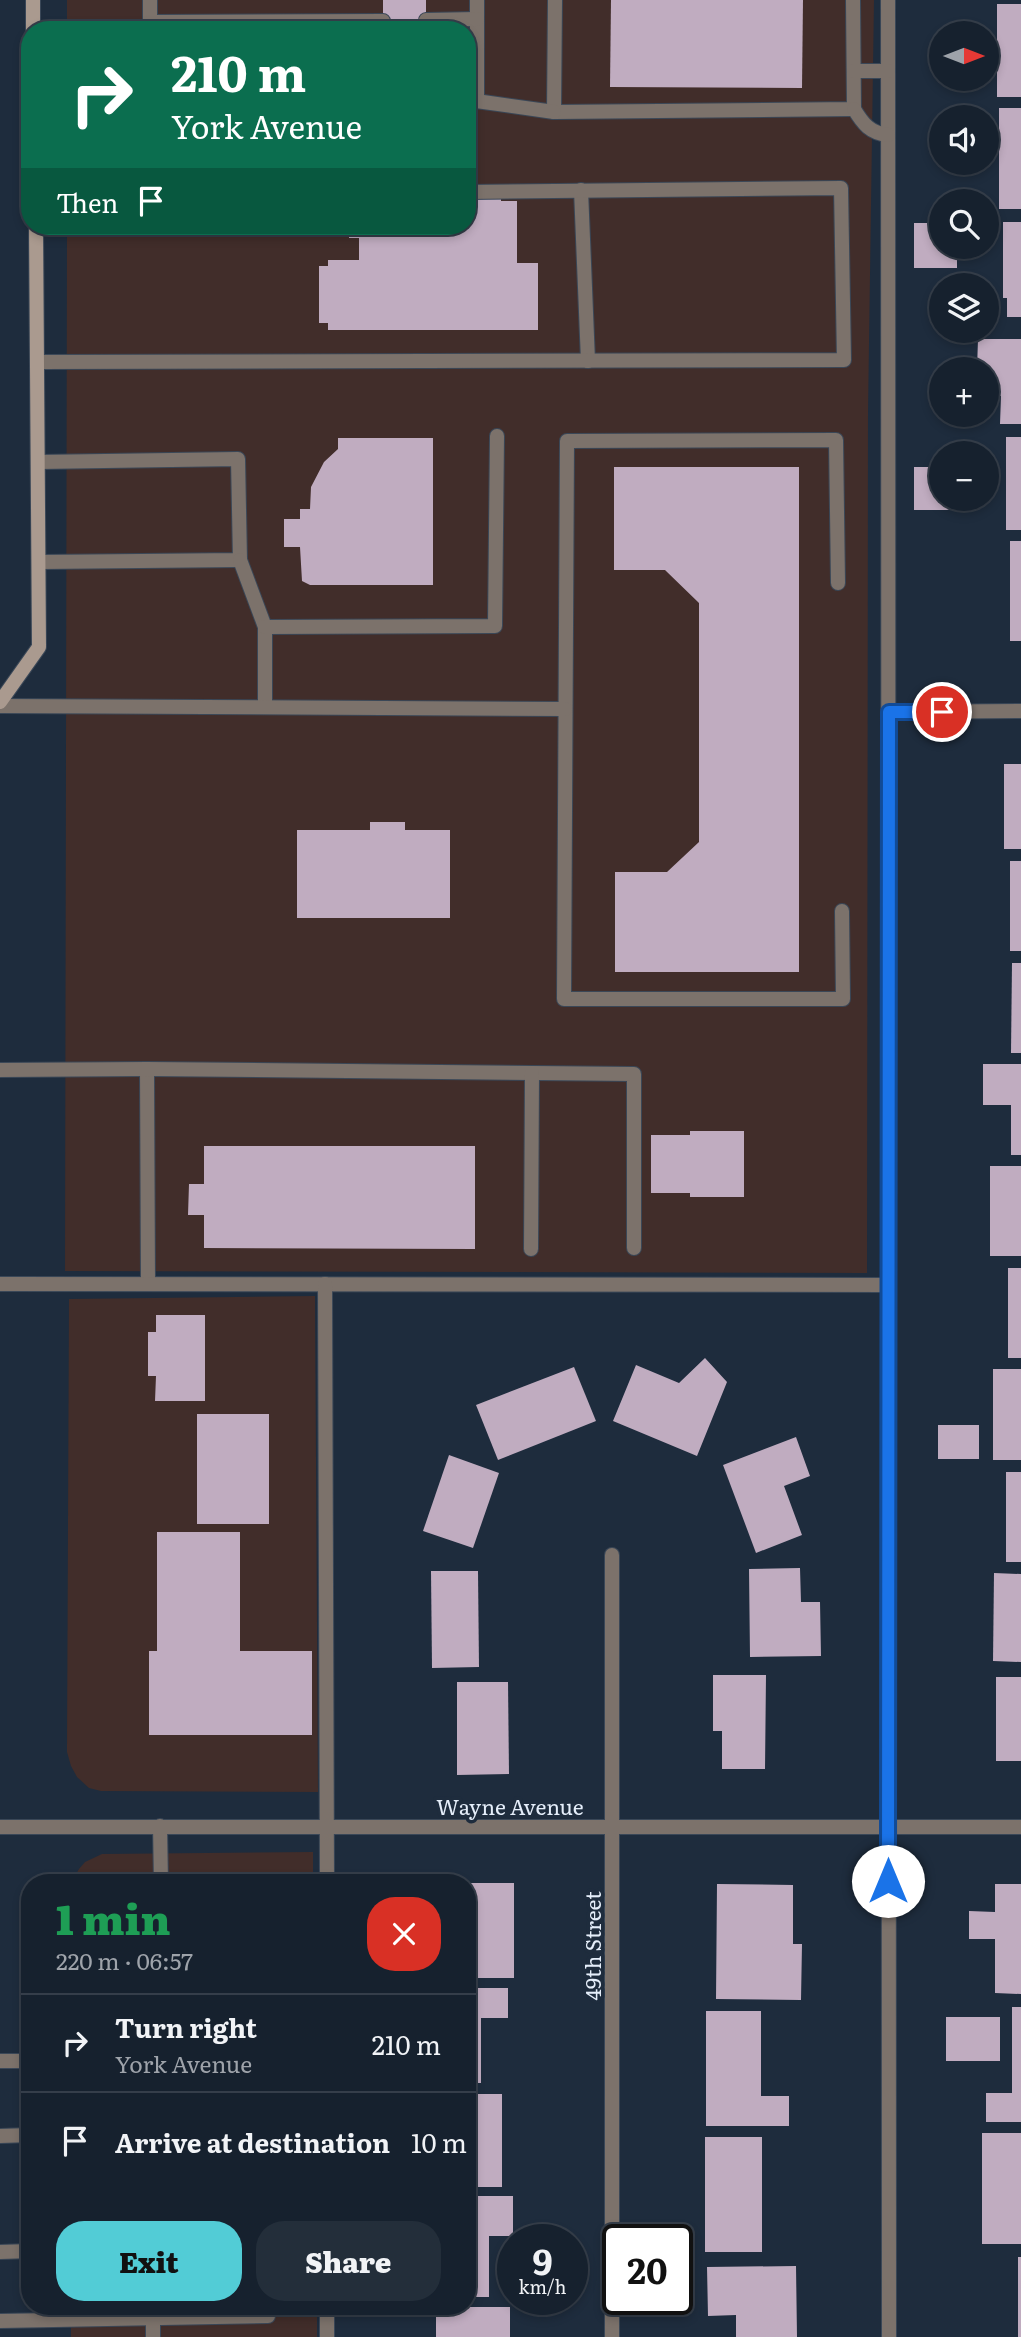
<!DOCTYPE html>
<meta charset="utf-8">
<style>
:root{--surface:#16212e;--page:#232e3a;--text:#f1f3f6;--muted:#9ea3aa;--line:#353e4a;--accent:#52ccd6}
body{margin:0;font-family:Literata,serif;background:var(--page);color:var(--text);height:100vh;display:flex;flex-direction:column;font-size:26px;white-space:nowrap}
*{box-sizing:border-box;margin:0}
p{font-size:23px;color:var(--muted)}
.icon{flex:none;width:38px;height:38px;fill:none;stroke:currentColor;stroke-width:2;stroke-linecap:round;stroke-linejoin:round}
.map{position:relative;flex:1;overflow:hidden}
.panel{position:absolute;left:21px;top:1874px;width:455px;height:441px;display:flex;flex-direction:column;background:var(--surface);border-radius:28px;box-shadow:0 4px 10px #0003,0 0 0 2px var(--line)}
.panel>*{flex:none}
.banner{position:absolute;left:21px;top:21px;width:455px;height:214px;border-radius:28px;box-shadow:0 4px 10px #0003,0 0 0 2px var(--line);background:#0b6e4f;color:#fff;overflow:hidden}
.needle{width:46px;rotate:90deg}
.controls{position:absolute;left:929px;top:21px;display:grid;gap:14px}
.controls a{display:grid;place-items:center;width:70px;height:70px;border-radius:50%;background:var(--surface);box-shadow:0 4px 10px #0003,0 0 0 2px var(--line);font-size:35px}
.speed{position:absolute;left:497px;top:2224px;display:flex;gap:14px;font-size:35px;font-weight:700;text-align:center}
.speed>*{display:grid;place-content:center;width:91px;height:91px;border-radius:50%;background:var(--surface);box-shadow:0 4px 10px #0003,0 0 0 2px var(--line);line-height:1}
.speed small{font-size:18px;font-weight:400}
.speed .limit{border:4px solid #111;border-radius:10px;background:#fff;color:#111}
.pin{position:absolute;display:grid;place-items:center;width:60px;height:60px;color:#fff;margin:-30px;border:4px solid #fff;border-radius:50%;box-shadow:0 2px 7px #0007}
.me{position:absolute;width:77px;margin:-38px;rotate:0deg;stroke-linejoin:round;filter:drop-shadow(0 0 5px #0008)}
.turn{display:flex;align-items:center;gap:24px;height:147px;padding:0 35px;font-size:32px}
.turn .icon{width:91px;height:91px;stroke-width:2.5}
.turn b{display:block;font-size:49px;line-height:60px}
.then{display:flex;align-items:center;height:66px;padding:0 35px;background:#0003;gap:14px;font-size:26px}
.round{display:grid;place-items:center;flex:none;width:74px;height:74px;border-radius:28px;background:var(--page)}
.head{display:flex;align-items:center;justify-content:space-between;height:119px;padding:0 35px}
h1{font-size:42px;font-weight:800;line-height:52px;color:#1e9e55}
.action{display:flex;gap:14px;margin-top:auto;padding:14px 35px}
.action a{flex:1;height:80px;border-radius:28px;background:var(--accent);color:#111;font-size:28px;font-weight:800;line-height:80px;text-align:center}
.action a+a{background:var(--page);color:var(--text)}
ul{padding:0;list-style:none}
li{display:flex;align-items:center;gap:21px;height:98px;padding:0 35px;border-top:2px solid var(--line)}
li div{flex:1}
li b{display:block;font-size:26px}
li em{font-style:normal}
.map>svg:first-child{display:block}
</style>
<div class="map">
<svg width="1021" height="2337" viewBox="0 0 1021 2337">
<rect width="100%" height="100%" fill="#1e2c3d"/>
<g fill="#412d2a">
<path d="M67,0H874L868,413L867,1273L65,1271L67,226H467V30H67Z"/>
<path d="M315,1296L318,1792L101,1791L89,1788L77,1777L71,1766L67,1752L69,1299Z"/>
<path d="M313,1852V1883H71L79,1869L85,1862L102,1854Z"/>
<rect x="71" y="2307" width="246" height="30"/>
</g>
<g fill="#c0acc0">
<rect x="383" y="0" width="43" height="28"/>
<path d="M611,0H803L802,88L610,87Z"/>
<rect x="997" y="4" width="24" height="93"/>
<rect x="999" y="108" width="22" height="101"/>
<path d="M467,197H501V201H517V263H538V330H328V323H319V266H328V260H359V238H349V226H467Z"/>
<path d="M1003,222H1021V317H1007V298H1003Z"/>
<path d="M914,223H942V247H957V268H914Z"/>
<path d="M978,339H1021V424H1000L1001,396H987V369H977Z"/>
<rect x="1006" y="437" width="15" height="93"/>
<path d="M338,438H433V585H310L302,581L300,547H284V519H300V509H310L311,487L324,462L338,449Z"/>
<path d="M614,467H799V972H615V872H667L699,842V603L665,570H614Z"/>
<path d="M914,467H942V499H967V510H914Z"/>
<rect x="1010" y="541" width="11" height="100"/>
<rect x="1004" y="764" width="17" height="85"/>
<path d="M370,822H405V830H450V918H297V830H370Z"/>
<rect x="1010" y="861" width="11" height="90"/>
<path d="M1012,963H1021V1053H1011Z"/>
<path d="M983,1064H1021V1155H1011V1105H983Z"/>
<path d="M690,1131H744V1197H690V1193H651V1135H690Z"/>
<path d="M204,1146H475V1249L204,1248V1215H188L189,1184H204Z"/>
<rect x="990" y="1166" width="31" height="90"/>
<rect x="1008" y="1268" width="13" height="90"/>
<path d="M156,1315H205V1401H155L156,1376H148V1332H156Z"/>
<path d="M705,1358L727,1382L697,1456L613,1421L636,1365L679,1383Z"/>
<path d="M574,1367L596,1421L498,1460L476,1405Z"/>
<rect x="993" y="1369" width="28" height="91"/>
<rect x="197" y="1414" width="72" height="110"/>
<rect x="938" y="1425" width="41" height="34"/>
<path d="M796,1437L810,1476L784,1486L802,1535L756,1553L723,1465Z"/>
<path d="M449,1455L499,1473L473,1548L423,1531Z"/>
<rect x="1006" y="1472" width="15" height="90"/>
<path d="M157,1532H240V1651H312V1735H149V1651H157Z"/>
<path d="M800,1568L801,1602H820L821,1656L750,1657L749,1569Z"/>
<path d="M431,1571H478L479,1667L432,1668Z"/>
<path d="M994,1573L1021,1574V1662L993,1661Z"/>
<path d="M713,1675H766L765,1769H722V1731H713Z"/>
<rect x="996" y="1677" width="25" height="84"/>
<path d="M457,1682H508L509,1774L457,1775Z"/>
<rect x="467" y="1883" width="47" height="95"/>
<path d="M717,1884L793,1885V1944H802L801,2000L716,1999Z"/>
<path d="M995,1884H1021V1994L995,1993V1939H969V1911L995,1912Z"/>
<path d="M467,1988H508V2018H481V2083H467Z"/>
<path d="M1012,2007H1021V2122H986V2093H1012Z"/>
<path d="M706,2011H761V2096H789V2126H706Z"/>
<rect x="946" y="2017" width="54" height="44"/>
<rect x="467" y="2094" width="35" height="93"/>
<rect x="982" y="2133" width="39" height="111"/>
<rect x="705" y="2137" width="57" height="115"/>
<path d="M467,2196H513V2236H489V2297H467Z"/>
<rect x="1018" y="2257" width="3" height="80"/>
<path d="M796,2266L797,2337H736V2315L708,2316L707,2267Z"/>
<rect x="436" y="2307" width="74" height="30"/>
</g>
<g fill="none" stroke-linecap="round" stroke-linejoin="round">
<defs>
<g id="service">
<path d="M150,0V30"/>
<path d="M477,0V100"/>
<path d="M555,0L554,112L854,109L853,0"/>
<path d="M888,0L889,2337"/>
<path d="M426,20L477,19"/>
<path d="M150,22L383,21"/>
<path d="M854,71H888"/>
<path d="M469,100L554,112"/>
<path d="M854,109C863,124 870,133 888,135"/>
<path d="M581,190L588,361"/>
<path d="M37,362L844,360L841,188L467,192"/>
<path d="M38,462L238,459L240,560L40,562"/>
<path d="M240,560L265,627V707"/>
<path d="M838,583L836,440L567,441L564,999H843L842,911"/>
<path d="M265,627L495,626L497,436"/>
<path d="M0,706L565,709"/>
<path d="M147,1069L148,1284"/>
<path d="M0,1070L147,1069L634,1074V1248"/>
<path d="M531,1249L532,1073"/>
<path d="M0,1284L889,1285"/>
<path d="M325,1284L327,1883"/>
<path d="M160,1826L161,1883"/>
<path d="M0,2061H30"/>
<path d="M0,2136L30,2135"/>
<path d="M0,2252L30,2251"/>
<path d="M327,2306V2337"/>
<path d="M0,2321L268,2316L269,2306"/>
<path d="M153,2337V2320"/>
</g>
<g id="minor">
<path d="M889,712L1021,711"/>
<path d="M0,1827H1021"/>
<path d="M612,2337V1555"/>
</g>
<g id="secondary">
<path d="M33,0V30"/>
<path d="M0,702L39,647L36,226"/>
</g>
</defs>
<use href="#service" stroke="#3a4757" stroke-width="16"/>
<use href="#minor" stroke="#3a4757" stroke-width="16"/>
<use href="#secondary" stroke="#3a4757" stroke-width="16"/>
<use href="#service" stroke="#7c726b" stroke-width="14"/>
<use href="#minor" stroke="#7c726b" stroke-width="14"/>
<use href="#secondary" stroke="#aa9a8f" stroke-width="14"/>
</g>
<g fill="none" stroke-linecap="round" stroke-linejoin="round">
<defs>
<path id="route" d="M888,1881L889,712H942"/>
</defs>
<use href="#route" stroke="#114b97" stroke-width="18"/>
<use href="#route" stroke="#1a73e8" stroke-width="12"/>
</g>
<g text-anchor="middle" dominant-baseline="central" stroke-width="7" stroke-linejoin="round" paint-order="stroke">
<g font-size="21" fill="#e5eefa" stroke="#1e2c3d">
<text x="510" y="1805">Wayne Avenue</text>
<text transform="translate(591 1946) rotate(-90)">49th Street</text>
</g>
</g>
</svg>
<div class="controls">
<a><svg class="needle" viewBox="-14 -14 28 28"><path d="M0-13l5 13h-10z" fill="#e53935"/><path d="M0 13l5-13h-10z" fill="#9ea3aa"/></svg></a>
<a><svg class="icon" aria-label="sound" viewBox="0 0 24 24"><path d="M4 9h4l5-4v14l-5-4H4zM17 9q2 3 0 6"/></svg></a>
<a><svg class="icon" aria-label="search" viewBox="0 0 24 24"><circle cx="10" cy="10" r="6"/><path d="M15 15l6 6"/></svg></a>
<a><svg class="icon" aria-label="layers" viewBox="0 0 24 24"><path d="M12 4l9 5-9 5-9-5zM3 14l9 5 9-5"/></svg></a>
<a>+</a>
<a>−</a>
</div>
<div class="speed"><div>9<small>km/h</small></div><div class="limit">20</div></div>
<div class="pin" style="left:942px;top:712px;background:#d93025"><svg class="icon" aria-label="arrive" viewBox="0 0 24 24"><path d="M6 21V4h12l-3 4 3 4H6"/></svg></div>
<svg class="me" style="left:888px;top:1881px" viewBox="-20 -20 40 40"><circle r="19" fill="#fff"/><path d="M0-13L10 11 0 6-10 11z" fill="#1a73e8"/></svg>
<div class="banner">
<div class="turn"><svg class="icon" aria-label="right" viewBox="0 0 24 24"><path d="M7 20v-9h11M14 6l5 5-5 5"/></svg><div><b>210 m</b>York Avenue</div></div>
<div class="then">Then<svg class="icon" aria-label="arrive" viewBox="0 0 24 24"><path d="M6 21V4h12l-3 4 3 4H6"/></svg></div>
</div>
<section class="panel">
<div class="head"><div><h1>1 min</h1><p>220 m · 06:57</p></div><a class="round" style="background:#d93025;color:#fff"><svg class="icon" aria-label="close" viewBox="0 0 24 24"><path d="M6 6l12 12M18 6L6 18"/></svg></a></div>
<ul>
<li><svg class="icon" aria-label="right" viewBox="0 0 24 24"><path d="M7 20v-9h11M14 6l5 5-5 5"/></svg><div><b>Turn right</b><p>York Avenue</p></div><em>210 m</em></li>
<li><svg class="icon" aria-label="arrive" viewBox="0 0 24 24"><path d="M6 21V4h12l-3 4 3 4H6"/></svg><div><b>Arrive at destination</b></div><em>10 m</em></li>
</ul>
<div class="action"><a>Exit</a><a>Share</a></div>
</section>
</div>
